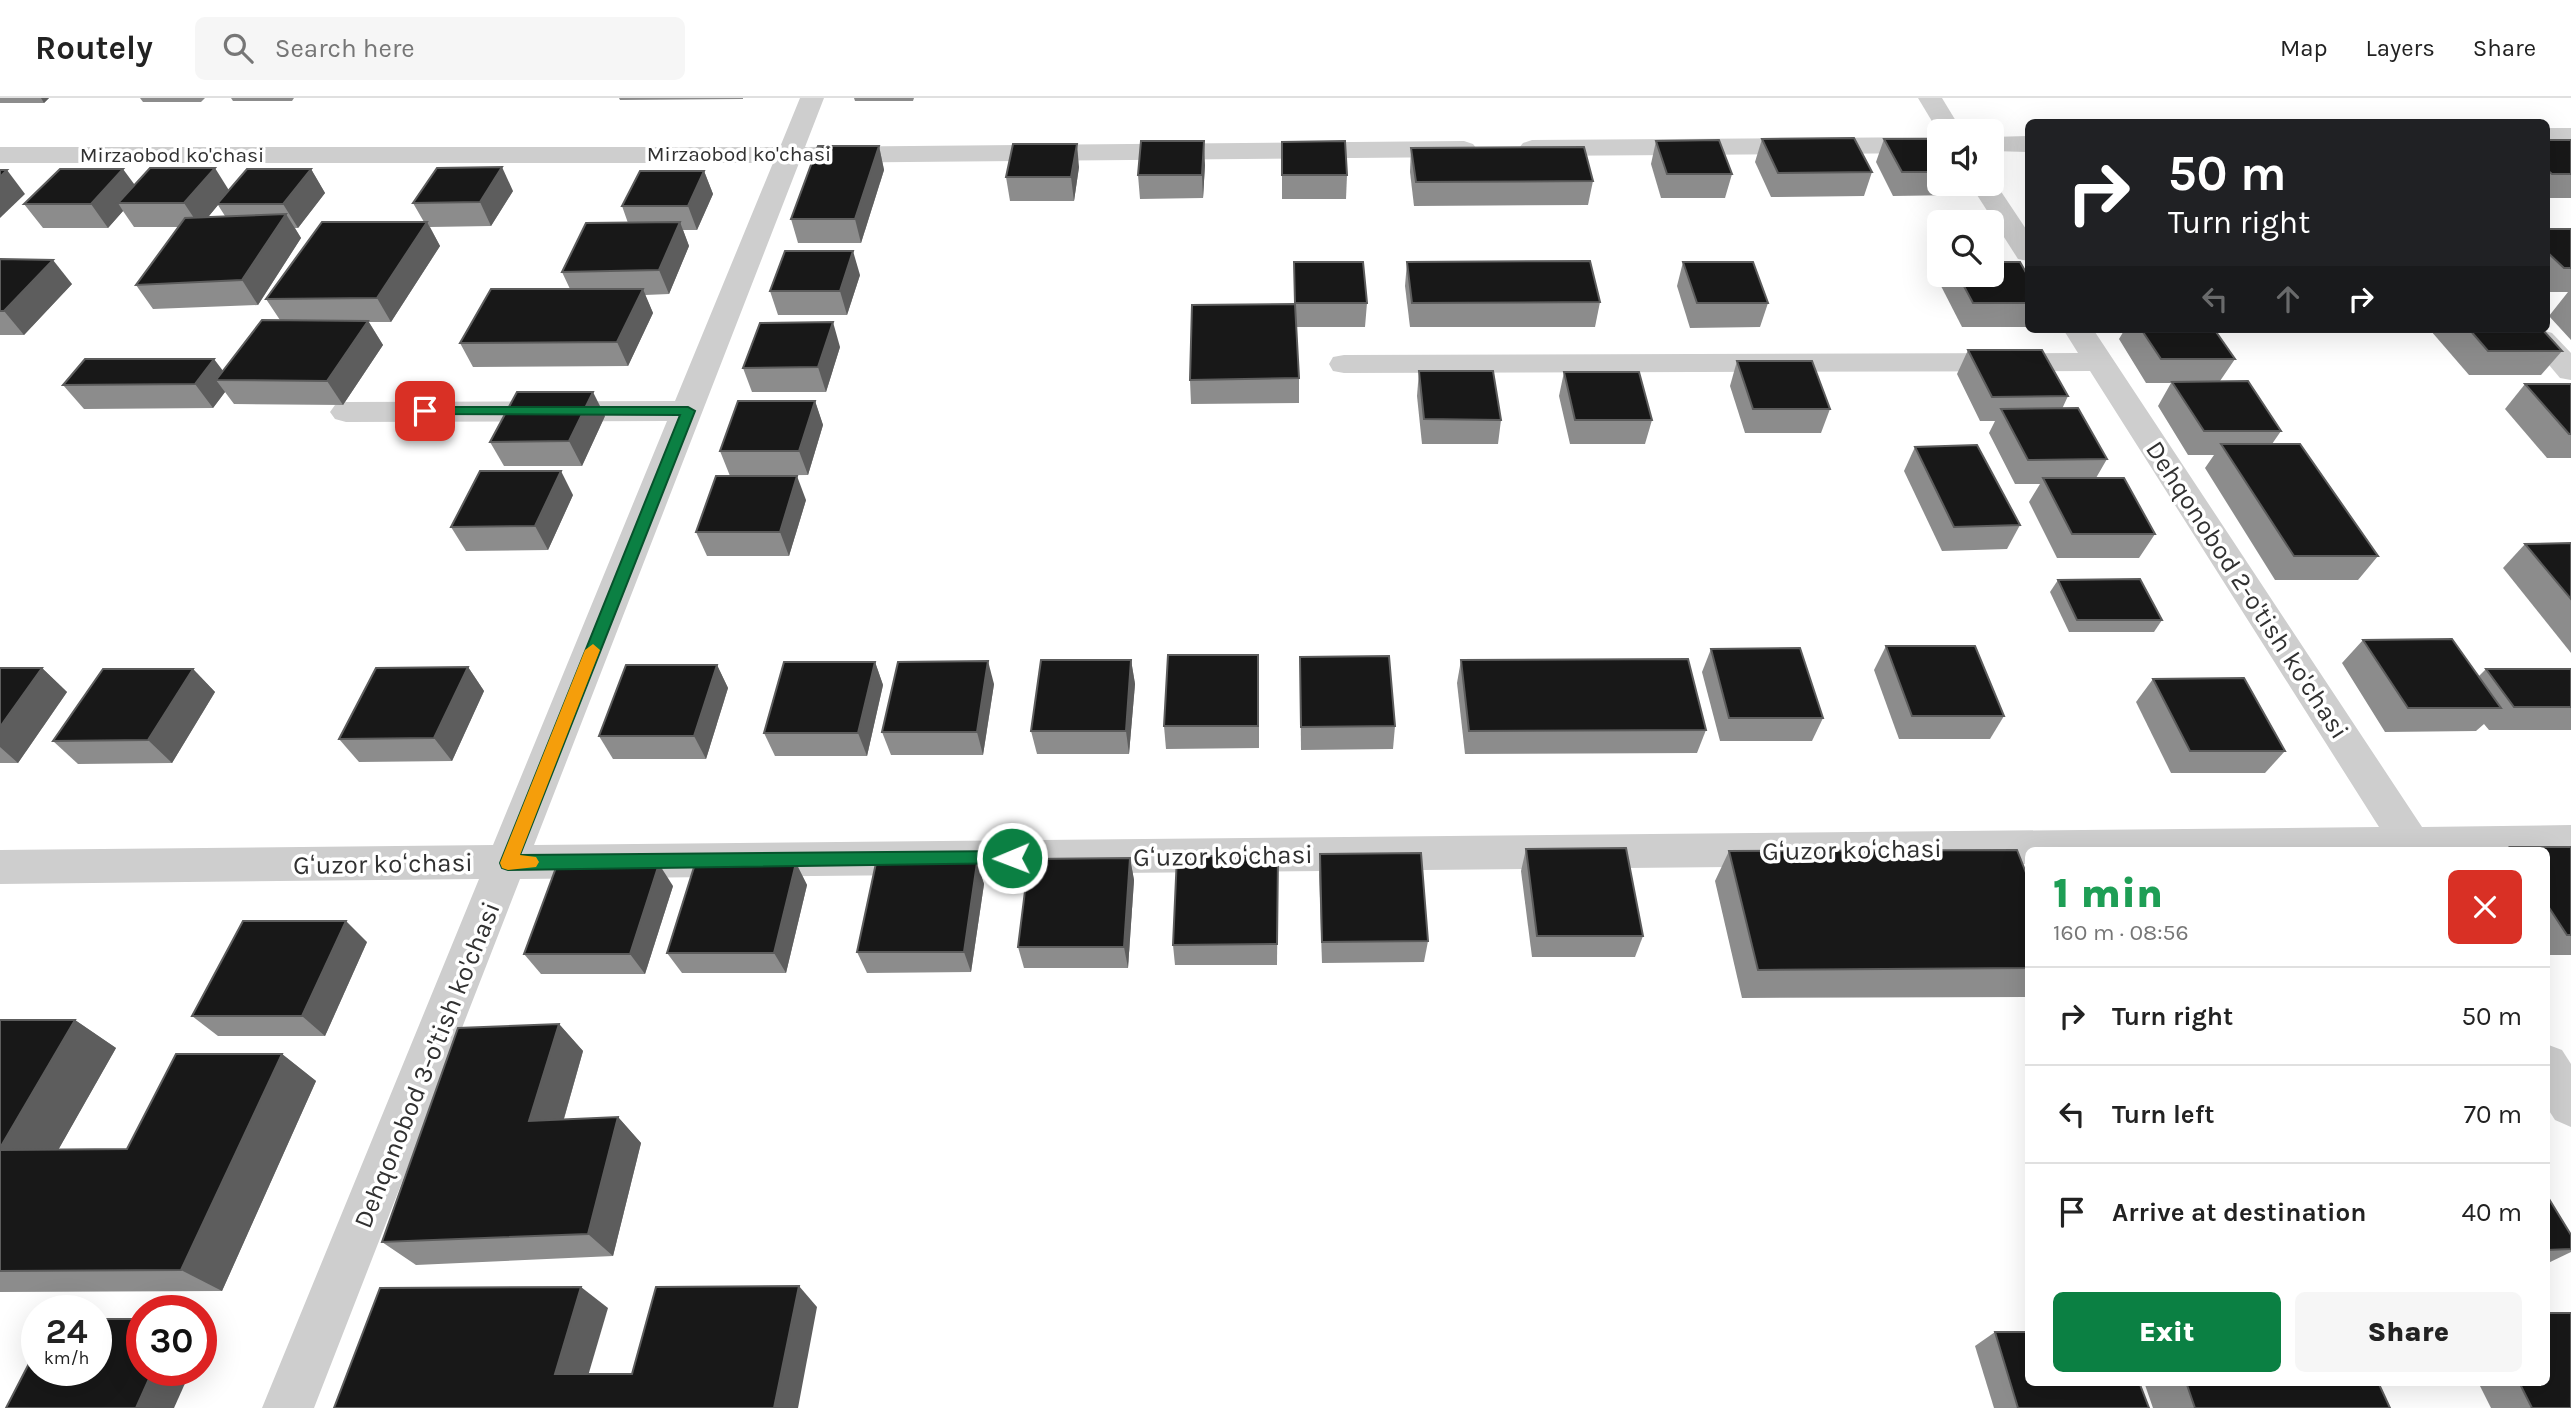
<!DOCTYPE html>
<meta charset="utf-8">
<style>
:root{--surface:#fff;--page:#f6f6f6;--text:#222;--muted:#767676;--line:#e0e0e0;--accent:#0b8043}
body{margin:0;font-family:Karla,sans-serif;background:var(--page);color:var(--text);height:100vh;display:flex;flex-direction:column;font-size:26px;white-space:nowrap}
*{box-sizing:border-box;margin:0}
p{font-size:23px;color:var(--muted)}
.icon{flex:none;width:38px;height:38px;fill:none;stroke:currentColor;stroke-width:2;stroke-linecap:round;stroke-linejoin:round}
.map{position:relative;flex:1;overflow:hidden}
.drawer{position:absolute;left:2025px;top:749px;width:525px;height:539px;display:flex;flex-direction:column;background:var(--surface);border-radius:10px;box-shadow:0 7px 28px #0002}
.drawer>*{flex:none}
.guide{position:absolute;left:2025px;top:21px;width:525px;height:214px;border-radius:10px;box-shadow:0 7px 28px #0002;background:#202124;color:#fff;overflow:hidden}
.buttons{position:absolute;left:1927px;top:21px;display:grid;gap:14px}
.buttons a{display:grid;place-items:center;width:77px;height:77px;border-radius:10px;background:var(--surface);box-shadow:0 7px 28px #0002;font-size:35px}
.speed{position:absolute;left:21px;top:1197px;display:flex;gap:14px;font-size:35px;font-weight:700;text-align:center}
.speed>*{display:grid;place-content:center;width:91px;height:91px;border-radius:50%;background:var(--surface);box-shadow:0 7px 28px #0002;line-height:1}
.speed small{font-size:18px;font-weight:400}
.speed .limit{border:10px solid #d22;background:#fff;color:#111}
.pin{position:absolute;display:grid;place-items:center;width:60px;height:60px;color:#fff;margin:-30px;border-radius:14px;box-shadow:0 4px 10px #0006}
.me{position:absolute;width:77px;margin:-38px;rotate:269deg;stroke-linejoin:round;filter:drop-shadow(0 0 5px #0008)}
.turn{display:flex;align-items:center;gap:24px;height:147px;padding:0 28px;font-size:32px}
.turn .icon{width:91px;height:91px;stroke-width:2.5}
.turn b{display:block;font-size:49px;line-height:60px}
.lanes{display:flex;align-items:center;height:66px;padding:0 28px;background:#0003;justify-content:center;gap:35px;direction:ltr}
.lanes .off{opacity:.35}
.round{display:grid;place-items:center;flex:none;width:74px;height:74px;border-radius:10px;background:var(--page)}
.overview{display:flex;align-items:center;justify-content:space-between;height:119px;padding:0 28px}
h1{font-size:42px;font-weight:800;line-height:52px;color:#1e9e55}
.action{display:flex;gap:14px;margin-top:auto;padding:14px 28px}
.action a{flex:1;height:80px;border-radius:10px;background:var(--accent);color:#fff;font-size:28px;font-weight:800;line-height:80px;text-align:center}
.action a+a{background:var(--page);color:var(--text)}
ul{padding:0;list-style:none}
li{display:flex;align-items:center;gap:21px;height:98px;padding:0 28px;border-top:2px solid var(--line)}
li div{flex:1}
li b{display:block;font-size:26px}
li em{font-style:normal}
header{display:flex;align-items:center;gap:42px;box-sizing:border-box;height:98px;padding:0 35px;background:var(--surface);border-bottom:2px solid var(--line)}
header strong{font-size:33px}
nav{display:flex;gap:38px;margin-inline-start:auto;font-size:24px}
.search{width:490px;height:63px;background:var(--page);display:flex;align-items:center;gap:18px;box-sizing:border-box;padding:0 24px;border-radius:10px;color:var(--muted);font-size:26px}
.map>svg:first-child{display:block}
</style>
<header>
<strong>Routely</strong>
<div class="search"><svg class="icon" aria-label="search" viewBox="0 0 24 24"><circle cx="10" cy="10" r="6"/><path d="M15 15l6 6"/></svg>Search here</div>
<nav><a>Map</a><a>Layers</a><a>Share</a></nav>
</header>
<div class="map">
<svg width="2571" height="1310" viewBox="0 0 2571 1310">
<rect width="100%" height="100%" fill="#fff"/>
<g fill="none" stroke-linecap="round" stroke-linejoin="round">
<g fill="#cecece" fill-rule="evenodd">
<path d="M800,0H824L805,49L1464,43L1473,46L1477,51L1473,56L1464,59L799,65L534,747L2379,729L2090,273L1344,275L1333,273L1329,266L1333,259L1344,257L2078,255L2063,231H2093L2422,729L2571,727V761H2546V752H2028V766L520,781L314,1310H262L479,781L0,786V752L493,747L667,323L346,324L335,321L330,314L335,307L346,304L675,303L773,65H0V49H780Z"/>
<path d="M1918,0H1942L1962,33L1939,35Z"/>
<rect x="2546" y="30" width="25" height="16"/>
<path d="M2028,38V54L1992,53V39Z"/>
<path d="M1939,39V55L1532,58L1523,55L1519,50L1523,45L1532,42Z"/>
<path d="M1992,80L2028,134V163L2018,161L1970,86H1992Z"/>
<path d="M2542,232L2552,235L2571,255V282L2560,280L2527,241L2532,235Z"/>
<path d="M2546,946L2562,952L2571,966V1029L2555,1022L2546,1008Z"/>
</g>
</g>
<g fill="#8c8c8c" fill-rule="evenodd">
<path d="M0,0H49L44,5H0Z"/>
<path d="M140,0H205L201,4H143Z"/>
<path d="M231,0H294L292,3H233Z"/>
<path d="M619,0H743V1L620,2Z"/>
<path d="M854,0H914L913,3H855Z"/>
<path d="M1762,41L1872,74L1864,98L1771,99L1755,64Z"/>
<path d="M1884,41H1939V86H1961L1957,97L1893,98L1876,64Z"/>
<rect x="2546" y="42" width="25" height="58"/>
<path d="M1656,43L1732,76L1725,100H1661L1651,66Z"/>
<path d="M1282,44L1347,77L1346,101H1282Z"/>
<path d="M879,48L884,72L861,145H798L791,121Z"/>
<path d="M1411,50L1593,83L1588,107L1414,108L1410,74Z"/>
<path d="M1205,67L1203,100L1140,101L1138,77Z"/>
<path d="M1079,69L1074,103H1010L1006,79Z"/>
<path d="M311,71L325,95L298,130H295L301,140L258,207L153,211L136,187L178,129H134L123,113L108,130H43L24,106L135,87L229,93ZM218,107L225,118L208,119Z"/>
<path d="M704,73L713,96L697,132H683L689,148L669,196L645,197L653,215L628,268L473,269L460,245L570,191L562,174L628,125L622,108Z"/>
<path d="M513,93L491,128L430,129L440,148L391,224H369L383,247L343,307L234,306L225,294L213,310L84,311L63,287L223,273L280,222L266,201L424,124L413,105Z"/>
<path d="M2571,131V242L2549,218L2568,194H2546V153Z"/>
<path d="M0,161L72,186L24,237H0Z"/>
<path d="M1294,164L1367,205L1365,229H1296L1299,280V305L1191,306L1190,282L1294,206Z"/>
<path d="M1407,164L1600,204L1595,229H1410L1405,188Z"/>
<path d="M1683,164L1768,205L1760,229L1690,230L1677,188Z"/>
<path d="M860,177L847,217H778L770,193Z"/>
<path d="M1946,177L2028,178V229H1962L1941,188Z"/>
<path d="M2125,231H2214L2235,261L2220,283L2281,333L2272,346L2378,458L2358,482H2275L2205,370L2214,357H2188L2158,308L2171,285H2146L2119,241Z"/>
<path d="M2433,231H2542L2562,253L2541,277H2469L2431,233Z"/>
<path d="M840,249L826,294H752L743,270Z"/>
<path d="M1968,252L2068,298L2062,311L2107,361L2096,380L2155,436L2139,460H2057L2029,404L2040,386H2015L1989,335L1995,323H1980L1957,276Z"/>
<path d="M1737,263L1830,311L1821,335H1745L1730,288Z"/>
<path d="M1419,273L1501,322L1498,346H1422L1417,298Z"/>
<path d="M1564,274L1652,322L1645,346H1570L1559,298Z"/>
<path d="M2525,286H2571V360H2547L2505,311Z"/>
<path d="M815,303L823,327L808,377L730,378L720,353Z"/>
<path d="M605,318L582,368H504L490,344Z"/>
<path d="M1915,349L2020,427L2007,451L1942,453L1904,373Z"/>
<path d="M573,397L548,452L466,453L451,429Z"/>
<path d="M806,402L789,458H707L696,434Z"/>
<path d="M2571,445V555L2503,470L2525,446Z"/>
<path d="M2058,482L2162,522L2154,534H2069L2050,494Z"/>
<path d="M2363,542L2478,579L2486,571H2571V632H2489L2484,626L2476,633L2385,634L2342,565Z"/>
<path d="M1886,548L2004,618L1990,641H1899L1874,572Z"/>
<path d="M1711,551L1823,620L1812,643H1720L1702,574Z"/>
<path d="M1300,559L1395,628L1393,651L1301,652Z"/>
<path d="M1131,562L1135,586L1129,656H1037L1031,633Z"/>
<path d="M1461,562L1706,632L1697,655L1465,656L1457,585Z"/>
<path d="M875,564L883,587L867,658H775L764,635Z"/>
<path d="M717,567L728,590L706,661H613L599,638Z"/>
<path d="M468,569L484,593L452,663L359,664L339,641Z"/>
<path d="M0,570H42L67,594L18,665H0Z"/>
<path d="M193,571L215,594L172,665L78,666L53,643Z"/>
<path d="M1259,581V650L1166,651L1164,628Z"/>
<path d="M2153,581L2285,653L2265,675H2171L2136,604Z"/>
<path d="M994,586L983,657H891L882,634Z"/>
<path d="M2510,749H2571V857H2546V752H2506Z"/>
<path d="M1526,751L1643,838L1635,859H1532L1521,773Z"/>
<path d="M1729,753L2028,870V899L1742,900L1715,783Z"/>
<path d="M1320,756L1428,843L1424,864L1322,865L1319,777Z"/>
<path d="M1278,758L1277,867H1175L1173,847Z"/>
<path d="M1130,760L1134,782L1128,870H1024L1018,849Z"/>
<path d="M796,765L807,787L786,875H682L667,855Z"/>
<path d="M977,765L984,786L971,874L867,875L857,854Z"/>
<path d="M673,788L645,876H541L524,856Z"/>
<path d="M367,844L325,938H218L192,918Z"/>
<path d="M0,922H75L116,950L58,1052L127,1051L282,956L316,983L222,1193L0,1194Z"/>
<path d="M559,926L583,953L564,1021L618,1019L641,1045L613,1158L416,1167L382,1144Z"/>
<path d="M2546,1096L2571,1137V1154L2546,1166Z"/>
<path d="M1995,1234L2149,1310H1994L1975,1248Z"/>
<path d="M2144,1284H2378L2390,1310H2153Z"/>
<path d="M2478,1284H2546L2571,1310H2491Z"/>
</g>
<g fill="#5d5d5d">
<path d="M41,0H49L44,5Z"/>
<path d="M1204,43L1205,67L1203,100L1202,77Z"/>
<path d="M1077,46L1079,69L1074,103L1071,79Z"/>
<path d="M879,48L884,72L861,145L855,121Z"/>
<path d="M502,69L513,93L491,128L480,104Z"/>
<path d="M215,70L230,94L217,106L218,107L200,129L184,105Z"/>
<path d="M123,71L140,94L118,105L123,113L108,130L91,106Z"/>
<path d="M311,71L325,95L298,130L283,106Z"/>
<path d="M7,72L25,96L0,120V79Z"/>
<path d="M704,73L713,96L697,132L688,108Z"/>
<path d="M286,116L301,140L258,207L242,182Z"/>
<path d="M427,124L440,148L391,224L377,200Z"/>
<path d="M680,124L689,148L669,196L659,172Z"/>
<path d="M853,153L860,177L847,217L840,193Z"/>
<path d="M53,162L72,186L24,237L4,213Z"/>
<path d="M643,191L653,215L628,268L617,244Z"/>
<path d="M368,223L383,247L343,307L327,283Z"/>
<path d="M833,224L840,249L826,294L818,269Z"/>
<path d="M214,261L230,282H216L225,294L213,310L195,286Z"/>
<path d="M593,294L605,318L582,368L569,343Z"/>
<path d="M815,303L823,327L808,377L799,353Z"/>
<path d="M561,373L573,397L548,452L535,428Z"/>
<path d="M797,378L806,402L789,458L780,434Z"/>
<path d="M1131,562L1135,586L1129,656L1126,633Z"/>
<path d="M988,563L994,586L983,657L977,634Z"/>
<path d="M875,564L883,587L867,658L858,635Z"/>
<path d="M717,567L728,590L706,661L694,638Z"/>
<path d="M468,569L484,593L452,663L434,640Z"/>
<path d="M42,570L67,594L18,665L0,649V629Z"/>
<path d="M193,571L215,594L172,665L148,642Z"/>
<path d="M1130,760L1134,782L1128,870L1124,849Z"/>
<path d="M796,765L807,787L786,875L774,855Z"/>
<path d="M977,765L984,786L971,874L964,854Z"/>
<path d="M659,766L673,788L645,876L630,856Z"/>
<path d="M346,823L367,844L325,938L302,918Z"/>
<path d="M75,922L116,950L44,1077L0,1053V1050Z"/>
<path d="M559,926L583,953L556,1048L529,1023Z"/>
<path d="M282,956L316,983L222,1193L181,1172Z"/>
<path d="M618,1019L641,1045L613,1158L588,1136Z"/>
<path d="M799,1188L817,1209L798,1310H774Z"/>
<path d="M581,1189L608,1210L583,1295L555,1276Z"/>
<path d="M201,1232L208,1235L201,1249Z"/>
<path d="M153,1272H191L174,1310H136Z"/>
</g>
<g fill="#181818" stroke="#5d5d5d" stroke-width="2">
<path d="M1854,40L1872,74L1778,75L1762,41Z"/>
<path d="M1884,41H1939V74H1902Z"/>
<path d="M1719,42L1732,76H1667L1656,43Z"/>
<path d="M2546,42H2571V76H2552L2546,71Z"/>
<path d="M1141,43H1204L1202,77H1138Z"/>
<path d="M1345,43L1347,77H1282V44Z"/>
<path d="M1013,46H1077L1071,79H1006Z"/>
<path d="M818,48H879L855,121H791Z"/>
<path d="M1584,49L1593,83L1416,84L1411,50Z"/>
<path d="M502,69L480,104L413,105L437,70Z"/>
<path d="M150,70H215L184,105H118Z"/>
<path d="M60,71H123L91,106H24Z"/>
<path d="M247,71H311L283,106H217Z"/>
<path d="M0,72H7L0,79Z"/>
<path d="M640,73H704L688,108H622Z"/>
<path d="M286,116L242,182L136,187L185,120Z"/>
<path d="M322,124H427L377,200L266,201Z"/>
<path d="M680,124L659,172L562,174L586,125Z"/>
<path d="M2546,131H2571V170H2564L2546,153Z"/>
<path d="M785,153H853L840,193H770Z"/>
<path d="M0,161L53,162L4,213H0Z"/>
<path d="M1590,163L1600,204L1412,205L1407,164Z"/>
<path d="M1294,164H1363L1367,205H1295Z"/>
<path d="M1683,164H1753L1768,205H1697Z"/>
<path d="M1992,164H2020L2028,178V205H1973L1958,177H1992Z"/>
<path d="M491,191H643L617,244L460,245Z"/>
<path d="M1295,206L1299,280L1190,282L1192,207Z"/>
<path d="M262,222L368,223L327,283L216,282Z"/>
<path d="M833,224L818,269L743,270L760,225Z"/>
<path d="M2141,231H2214L2235,261H2161Z"/>
<path d="M2469,231H2542L2562,253H2488Z"/>
<path d="M1968,252H2042L2068,298L1992,299Z"/>
<path d="M85,261H214L195,286L63,287Z"/>
<path d="M1737,263H1812L1830,311H1753Z"/>
<path d="M1419,273H1493L1501,322L1424,321Z"/>
<path d="M1564,274H1639L1652,322H1575Z"/>
<path d="M2248,283L2281,333H2204L2172,284Z"/>
<path d="M2525,286H2571V336H2569Z"/>
<path d="M517,294H593L569,343L490,344Z"/>
<path d="M738,303H815L799,353H720Z"/>
<path d="M2078,310L2107,361L2028,362L2001,311Z"/>
<path d="M2221,346H2300L2378,458H2294Z"/>
<path d="M1977,347L2020,427L1954,429L1915,349Z"/>
<path d="M480,373H561L535,428L451,429Z"/>
<path d="M716,378H797L780,434H696Z"/>
<path d="M2043,380H2124L2155,436H2072Z"/>
<path d="M2571,445V501L2525,446Z"/>
<path d="M2140,481L2162,522H2077L2058,482Z"/>
<path d="M2452,541L2501,610H2408L2363,542Z"/>
<path d="M1886,548H1975L2004,618H1912Z"/>
<path d="M1800,550L1823,620H1729L1711,551Z"/>
<path d="M1168,557H1258V628H1164Z"/>
<path d="M1389,558L1395,628L1301,629L1300,559Z"/>
<path d="M1688,561L1706,632L1469,633L1461,562Z"/>
<path d="M1041,562H1131L1126,633H1031Z"/>
<path d="M988,563L977,634H882L898,564Z"/>
<path d="M784,564H875L858,635H764Z"/>
<path d="M626,567H717L694,638H599Z"/>
<path d="M468,569L434,640L339,641L376,570Z"/>
<path d="M0,570H42L0,629Z"/>
<path d="M103,571H193L148,642L53,643Z"/>
<path d="M2486,571H2571V609H2514Z"/>
<path d="M2244,580L2285,653H2190L2153,581Z"/>
<path d="M2510,749H2571V837H2567L2546,805V752H2512Z"/>
<path d="M1626,750L1643,838H1537L1526,751Z"/>
<path d="M2017,752L2028,780V870L1758,872L1729,753Z"/>
<path d="M1421,755L1428,843L1322,844L1320,756Z"/>
<path d="M1177,758H1278L1277,846L1173,847Z"/>
<path d="M1130,760L1124,849H1018L1029,761Z"/>
<path d="M796,765L774,855H667L695,766Z"/>
<path d="M876,765H977L964,854H857Z"/>
<path d="M659,766L630,856H524L557,767Z"/>
<path d="M243,823H346L302,918H192Z"/>
<path d="M0,922H75L0,1050Z"/>
<path d="M559,926L529,1023L618,1019L588,1136L382,1144L458,930Z"/>
<path d="M176,956H282L181,1172L0,1173V1052L127,1051Z"/>
<path d="M2546,1096L2571,1137V1151L2546,1152Z"/>
<path d="M799,1188L774,1310H334L380,1190L581,1189L555,1276H632L656,1189Z"/>
<path d="M2546,1215H2571V1310H2532L2519,1284H2546Z"/>
<path d="M96,1221H142V1272H153L136,1310H6L37,1250V1272H96Z"/>
<path d="M1995,1234H2028V1284H2139L2149,1310H2018Z"/>
<path d="M2186,1284H2378L2390,1310H2195Z"/>
</g>
<path fill="#0b8043" stroke="#07532c" stroke-width="2" d="M425,309H688L695,313L520,757L1012,753L1018,755L1020,760L1018,765L508,772L502,770L500,765L680,317L420,316L418,313Z"/>
<path fill="#f59e0b" d="M593,546L600,552L520,757L536,759L539,764L536,769L508,772L502,770L500,765L585,552Z"/>
<g text-anchor="middle" dominant-baseline="central" stroke-width="7" stroke-linejoin="round" paint-order="stroke">
<g font-size="21" fill="#313131" stroke="#fff">
<text x="739" y="56">Mirzaobod ko'chasi</text>
<text x="172" y="57">Mirzaobod ko'chasi</text>
</g>
<g font-size="26" fill="#313131" stroke="#fff">
<text transform="translate(2247 492) rotate(57)">Dehqonobod 2-o'tish ko'chasi</text>
<text transform="translate(1852 752) rotate(-1)">Gʻuzor koʻchasi</text>
<text transform="translate(1223 758) rotate(-1)">Gʻuzor koʻchasi</text>
<text transform="translate(383 766) rotate(-1)">Gʻuzor koʻchasi</text>
<text transform="translate(427 967) rotate(-68)">Dehqonobod 3-o'tish ko'chasi</text>
</g>
</g>
</svg>
<div class="buttons">
<a><svg class="icon" aria-label="sound" viewBox="0 0 24 24"><path d="M4 9h4l5-4v14l-5-4H4zM17 9q2 3 0 6"/></svg></a>
<a><svg class="icon" aria-label="search" viewBox="0 0 24 24"><circle cx="10" cy="10" r="6"/><path d="M15 15l6 6"/></svg></a>
</div>
<div class="speed"><div>24<small>km/h</small></div><div class="limit">30</div></div>
<div class="pin" style="left:425px;top:313px;background:#d93025"><svg class="icon" aria-label="arrive" viewBox="0 0 24 24"><path d="M6 21V4h12l-3 4 3 4H6"/></svg></div>
<svg class="me" style="left:1012px;top:760px" viewBox="-20 -20 40 40"><circle r="17" fill="#0b8043" stroke="#fff" stroke-width="3"/><path d="M0-11L8 9 0 5-8 9z" fill="#fff"/></svg>
<div class="guide">
<div class="turn"><svg class="icon" aria-label="right" viewBox="0 0 24 24"><path d="M7 20v-9h11M14 6l5 5-5 5"/></svg><div><b>50 m</b>Turn right</div></div>
<div class="lanes"><svg class="icon off" aria-label="left" viewBox="0 0 24 24"><path d="M17 20v-9H6M10 6l-5 5 5 5"/></svg><svg class="icon off" aria-label="ahead" viewBox="0 0 24 24"><path d="M12 20V5M6 11l6-6 6 6"/></svg><svg class="icon" aria-label="right" viewBox="0 0 24 24"><path d="M7 20v-9h11M14 6l5 5-5 5"/></svg></div>
</div>
<section class="drawer">
<div class="overview"><div><h1>1 min</h1><p>160 m · 08:56</p></div><a class="round" style="background:#d93025;color:#fff"><svg class="icon" aria-label="close" viewBox="0 0 24 24"><path d="M6 6l12 12M18 6L6 18"/></svg></a></div>
<ul>
<li><svg class="icon" aria-label="right" viewBox="0 0 24 24"><path d="M7 20v-9h11M14 6l5 5-5 5"/></svg><div><b>Turn right</b></div><em>50 m</em></li>
<li><svg class="icon" aria-label="left" viewBox="0 0 24 24"><path d="M17 20v-9H6M10 6l-5 5 5 5"/></svg><div><b>Turn left</b></div><em>70 m</em></li>
<li><svg class="icon" aria-label="arrive" viewBox="0 0 24 24"><path d="M6 21V4h12l-3 4 3 4H6"/></svg><div><b>Arrive at destination</b></div><em>40 m</em></li>
</ul>
<div class="action"><a>Exit</a><a>Share</a></div>
</section>
</div>
